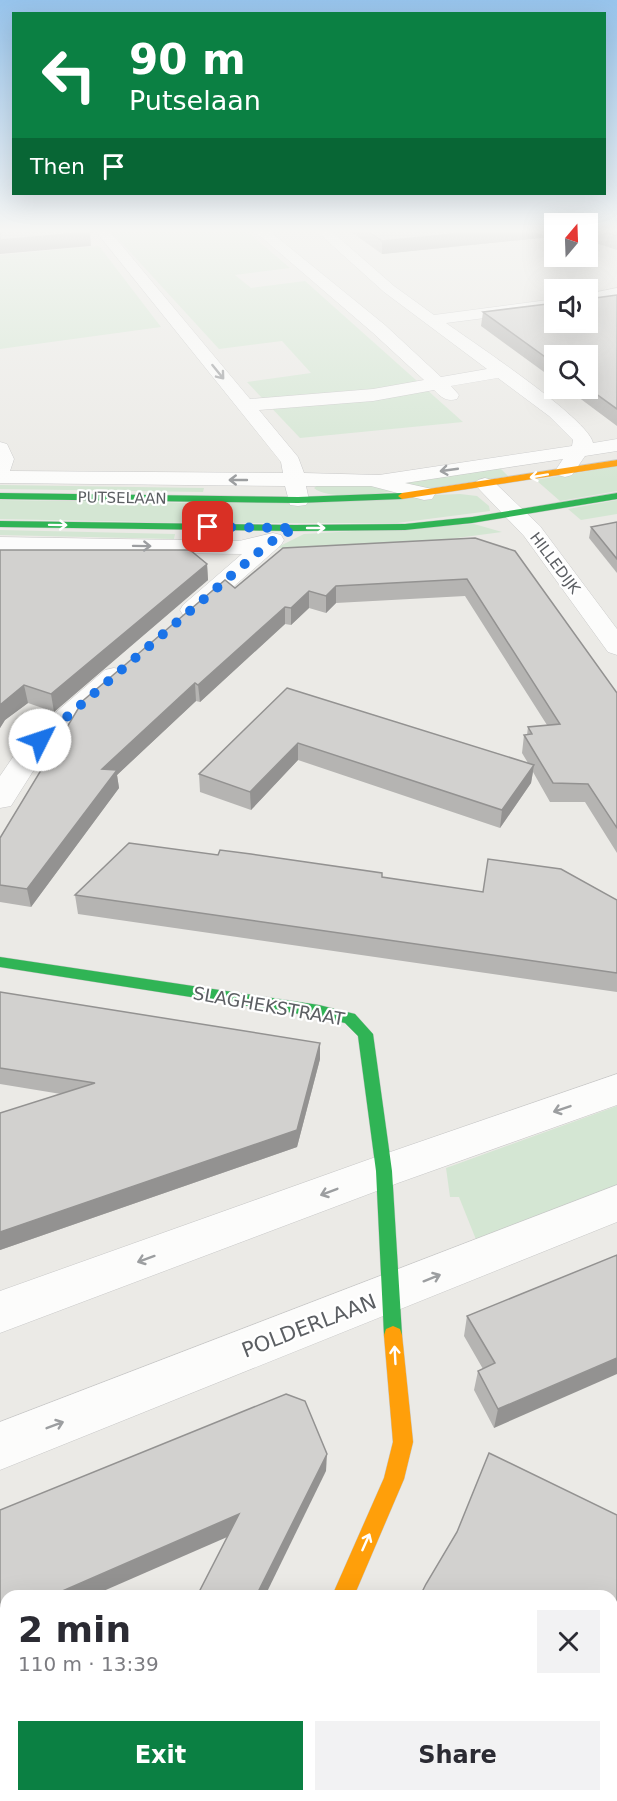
<!DOCTYPE html>
<meta charset="utf-8">
<style>
:root{--surface:#fff;--page:#f2f2f3;--text:#2b2b33;--muted:#7c7c81;--accent:#0b8043}
body{margin:0;font-family:"DejaVu Sans",sans-serif;background:var(--page);color:var(--text);height:100vh;display:flex;flex-direction:column;font-size:22px;white-space:nowrap}
*{box-sizing:border-box;margin:0}
p{font-size:20px;color:var(--muted)}
.icon{flex:none;width:33px;height:33px;fill:none;stroke:currentColor;stroke-width:2;stroke-linecap:round;stroke-linejoin:round}
.map{position:relative;flex:1;overflow:hidden}
.drawer{position:absolute;left:0px;top:1590px;width:618px;height:212px;display:flex;flex-direction:column;background:var(--surface);border-radius:18px 18px 0 0;box-shadow:0 6px 24px #0002}
.drawer>*{flex:none}
.hud{position:absolute;left:12px;top:12px;width:594px;height:183px;border-radius:0px;box-shadow:0 6px 24px #0002;background:#0b8043;color:#fff;overflow:hidden}
.needle{width:39px;rotate:19deg}
.buttons{position:absolute;left:544px;top:213px;display:grid;gap:12px}
.buttons a{display:grid;place-items:center;width:54px;height:54px;border-radius:0px;background:var(--surface);box-shadow:0 6px 24px #0002;font-size:30px}
.pin{position:absolute;display:grid;place-items:center;width:51px;height:51px;color:#fff;margin:-26px;border-radius:12px;box-shadow:0 3px 9px #0006}
.me{position:absolute;width:66px;margin:-33px;rotate:49deg;stroke-linejoin:round;filter:drop-shadow(0 0 4px #0008)}
.turn{display:flex;align-items:center;gap:21px;height:126px;padding:0 18px;font-size:27px}
.turn .icon{width:78px;height:78px;stroke-width:2.5}
.turn b{display:block;font-size:42px;line-height:51px}
.then{display:flex;align-items:center;height:57px;padding:0 18px;background:#0003;gap:12px;font-size:22px}
.round{display:grid;place-items:center;flex:none;width:63px;height:63px;border-radius:0px;background:var(--page)}
.summary{display:flex;align-items:center;justify-content:space-between;height:102px;padding:0 18px}
h1{font-size:36px;font-weight:700;line-height:45px}
.primary-button{display:flex;gap:12px;margin-top:auto;padding:12px 18px}
.primary-button a{flex:1;height:69px;border-radius:0px;background:var(--accent);color:#fff;font-size:24px;font-weight:700;line-height:69px;text-align:center}
.primary-button a+a{background:var(--page);color:var(--text)}
.map>svg:first-child{display:block}
</style>
<div class="map">
<svg width="617" height="1801" viewBox="0 0 617 1801">
<rect width="100%" height="100%" fill="#ebeae6"/>
<g fill="#d4e6d3">
<path d="M109,229H244L290,268L235,275L251,288L305,281L463,422L300,438L247,382L311,373L282,341L219,349Z"/>
<path d="M99,246L161,327L0,349V255Z"/>
<path d="M617,466V491L560,501L536,480Z"/>
<path d="M499,467L508,476L424,489L399,483Z"/>
<path d="M370,484L399,491C379,493 329,501 314,488L318,485Z"/>
<path d="M0,485L204,488L203,492L0,489Z"/>
<path d="M460,494L477,496L489,506L490,511L397,523H226L228,503Z"/>
<path d="M0,500L201,503L196,523L0,519Z"/>
<path d="M617,500V514L581,520L568,509Z"/>
<path d="M474,524L502,532L434,541L283,549L278,547L304,534Z"/>
<path d="M0,530L175,534L174,539L0,535Z"/>
<path d="M617,1106V1188L477,1242L459,1197H450L446,1168Z"/>
</g>
<g fill="none" stroke-linecap="round" stroke-linejoin="round">
<defs>
<g id="street">
<path d="M94,229H108L250,399L373,389L424,380L373,333L252,229H267L385,325L441,377L487,369L384,292L314,229H329L394,286L434,315L555,299V309L446,323C471,341 589,419 593,443L617,439V451L585,456L572,475L565,477L558,475L555,471L563,459L405,483L432,489L435,494L432,499L424,500L371,486H306L309,500L306,505L298,506L290,505L285,486L0,483V442L7,444L14,459L10,471L283,473L281,462ZM498,378L549,416L573,440L572,446L379,475L304,473L298,457L259,410L373,401L434,390C441,397 446,402 457,399L459,395L451,386Z"/>
<path d="M617,288V298L588,304V294Z"/>
<path d="M485,478L492,480L540,526L617,629V655L608,652L524,536L478,488L474,484L478,480Z"/>
<path d="M273,533L281,535L284,540L281,545L201,615L192,617L183,615L180,610L183,605L242,554L0,551V537L239,541Z"/>
<path d="M114,668L123,670L127,676L123,682L47,749L11,806L0,808V776L26,738L105,670Z"/>
<path d="M617,1074V1105L398,1183L0,1333V1291L370,1159Z"/>
<path d="M617,1185V1222L0,1470V1422Z"/>
<path d="M225,1796H283L281,1801H223Z"/>
</g>
<g id="fast">
<path d="M0,493L298,497L402,493L406,496L402,499L298,503L0,499Z"/>
<path d="M617,493V499L472,523L405,530L295,531L0,527V521L295,525L405,524L472,517Z"/>
<path d="M0,957L319,1005L355,1014L373,1034L392,1171L402,1335L400,1341L393,1344L386,1341L384,1335L376,1171L358,1036L345,1023L319,1017L0,967Z"/>
</g>
<g id="slow">
<path d="M617,460V466L402,499L398,496L402,493Z"/>
<path d="M393,1326L400,1329L402,1335L413,1442L404,1479L354,1596H332L384,1478L393,1442L384,1335L386,1329Z"/>
</g>
</defs>
<use href="#street" stroke="#c8c8c8" stroke-width="1"/>
<use href="#fast" stroke="#c8c8c7" stroke-width="1"/>
<use href="#slow" stroke="#c8c8c7" stroke-width="1"/>
<use href="#street" fill="#fcfcfb" fill-rule="evenodd"/>
<use href="#fast" fill="#30b455" fill-rule="evenodd"/>
<use href="#slow" fill="#ff9f0a" fill-rule="evenodd"/>
</g>
<g fill="#b5b4b2">
<path d="M347,229H555V239L541,238L382,254Z"/>
<path d="M588,229H617V250L596,243L588,242Z"/>
<path d="M617,295V426L566,388H588V356H555V380L481,326L483,312Z"/>
<path d="M617,522V573L589,538L591,527Z"/>
<path d="M475,538L617,693V853L585,802H550L533,772L531,783L500,828L298,760L251,810L200,792L199,774L287,688L528,763L522,753L524,735H527L528,727L547,725L465,596L336,603L326,613L309,608L291,625L285,624L200,702L196,701L117,775L119,788L31,907L0,902V838L80,707L79,704L235,588Z"/>
<path d="M0,550L207,564L208,580L54,712L28,703L5,720L0,728Z"/>
<path d="M382,877L483,892L617,900V992L78,914L75,895Z"/>
<path d="M0,992L320,1059L297,1147L0,1250V1113L61,1094L0,1084Z"/>
<path d="M617,1255L494,1428L474,1390L478,1371L483,1369L464,1336L467,1316Z"/>
</g>
<g fill="#939291">
<path d="M503,229H542L541,238L382,254V241Z"/>
<path d="M90,232L91,246L0,254V240Z"/>
<path d="M207,564L208,580L54,712L51,694Z"/>
<path d="M336,586V603L326,613V596Z"/>
<path d="M309,591V608L291,625V608Z"/>
<path d="M285,607V624L200,702L198,685Z"/>
<path d="M195,683L196,701L117,775L119,788L31,907L27,889L102,769Z"/>
<path d="M24,685L28,703L5,720L0,728V705Z"/>
<path d="M298,743V760L251,810L250,792Z"/>
<path d="M534,765L531,783L500,828L502,810Z"/>
<path d="M320,1043V1059L297,1147L0,1250V1232Z"/>
<path d="M617,1358V1374L494,1428L498,1409Z"/>
<path d="M327,1454L326,1471L265,1596H256Z"/>
<path d="M239,1514L241,1531L92,1596H51Z"/>
<path d="M6,1654V1671L0,1674V1656Z"/>
<path d="M157,1796H166L164,1801H154Z"/>
</g>
<g fill="#d2d1cf" stroke="#939291" stroke-width="1.5">
<path d="M0,229H87L90,232L0,240Z"/>
<path d="M365,229H503L382,241Z"/>
<path d="M588,229H617V236L598,230Z"/>
<path d="M617,295V409L588,388V356H555V364L483,312L555,303V322H588V299Z"/>
<path d="M617,522V559L591,527Z"/>
<path d="M475,538L515,551L617,693V828L588,784L553,783L524,735L532,734L528,727L560,724L467,579L336,586L326,596L309,591L291,608L285,607L198,685L195,683L102,769L117,770L27,889L0,885V838L81,704H79L225,580L235,588L283,548Z"/>
<path d="M0,550H190L207,564L51,694L24,685L0,705Z"/>
<path d="M287,688L534,765L502,810L298,743L250,792L199,774Z"/>
<path d="M129,843L218,855L220,850L251,854L382,873V877L483,892L488,859L561,869L617,900V973L75,895Z"/>
<path d="M0,992L320,1043L297,1130L0,1232V1113L95,1083L0,1068Z"/>
<path d="M617,1255V1358L498,1409L478,1371L495,1363L467,1316Z"/>
<path d="M286,1394L305,1401L327,1454L256,1596H197L239,1514L51,1596H6V1654L0,1656V1510Z"/>
<path d="M489,1453L617,1515V1801H320L322,1796H612V1596H420L426,1584L457,1532Z"/>
<path d="M0,1776L6,1777V1796H157L154,1801H0Z"/>
</g>
<defs><path id="oneway-shaft" d="M-6 0H5M1.5-3L5.5 0L1.5 3" fill="none" stroke-width="1.6" stroke-linecap="round" stroke-linejoin="round" transform="scale(1.5)"/></defs>
<g stroke="#9c9ea0">
<use href="#oneway-shaft" transform="translate(218 372) rotate(51)"/>
<use href="#oneway-shaft" transform="translate(449 470) rotate(172)"/>
<use href="#oneway-shaft" transform="translate(238 480) rotate(-180)"/>
<use href="#oneway-shaft" transform="translate(142 546) rotate(1)"/>
<use href="#oneway-shaft" transform="translate(562 1109) rotate(161)"/>
<use href="#oneway-shaft" transform="translate(329 1192) rotate(159)"/>
<use href="#oneway-shaft" transform="translate(146 1259) rotate(160)"/>
<use href="#oneway-shaft" transform="translate(432 1278) rotate(-22)"/>
<use href="#oneway-shaft" transform="translate(55 1425) rotate(-21)"/>
</g>
<g stroke="#fff">
<use href="#oneway-shaft" transform="translate(539 476) rotate(170)"/>
<use href="#oneway-shaft" transform="translate(58 525) rotate(1)"/>
<use href="#oneway-shaft" transform="translate(316 528)"/>
<use href="#oneway-shaft" transform="translate(395 1355) rotate(-93)"/>
<use href="#oneway-shaft" transform="translate(366 1542) rotate(-66)"/>
</g>
<linearGradient id="sky" x2="0" y2="1"><stop stop-color="#97c4ec"/><stop offset="0.48" stop-color="#f6f6f4"/><stop offset="1" stop-color="#f6f6f4" stop-opacity="0"/></linearGradient>
<rect width="617" height="481" fill="url(#sky)"/>
<g fill="none" stroke-linecap="round" stroke-linejoin="round">
<path stroke="#1a73e8" stroke-width="10" stroke-dasharray="0 18" d="M40,740L269,543L295,528L208,527"/>
</g>
<g text-anchor="middle" dominant-baseline="central" stroke-width="4.5" stroke-linejoin="round" paint-order="stroke">
<g font-size="15" fill="#5c5f63" stroke="#fff">
<text transform="translate(122 498) rotate(1)">PUTSELAAN</text>
<text transform="translate(555 563) rotate(53)">HILLEDIJK</text>
</g>
<g font-size="18" fill="#5c5f63" stroke="#fff">
<text transform="translate(269 1006) rotate(10)">SLAGHEKSTRAAT</text>
</g>
<g font-size="21" fill="#5c5f63" stroke="#fff">
<text transform="translate(309 1326) rotate(-21)">POLDERLAAN</text>
</g>
</g>
</svg>
<div class="buttons">
<a><svg class="needle" viewBox="-14 -14 28 28"><path d="M0-13l5 13h-10z" fill="#e53935"/><path d="M0 13l5-13h-10z" fill="#7c7c81"/></svg></a>
<a><svg class="icon" aria-label="sound" viewBox="0 0 24 24"><path d="M4 9h4l5-4v14l-5-4H4zM17 9q2 3 0 6"/></svg></a>
<a><svg class="icon" aria-label="search" viewBox="0 0 24 24"><circle cx="10" cy="10" r="6"/><path d="M15 15l6 6"/></svg></a>
</div>
<div class="pin" style="left:208px;top:527px;background:#d93025"><svg class="icon" aria-label="arrive" viewBox="0 0 24 24"><path d="M6 21V4h12l-3 4 3 4H6"/></svg></div>
<svg class="me" style="left:40px;top:740px" viewBox="-20 -20 40 40"><circle r="19" fill="#fff"/><path d="M0-13L10 11 0 6-10 11z" fill="#1a73e8"/></svg>
<div class="hud">
<div class="turn"><svg class="icon" aria-label="left" viewBox="0 0 24 24"><path d="M17 20v-9H6M10 6l-5 5 5 5"/></svg><div><b>90 m</b>Putselaan</div></div>
<div class="then">Then<svg class="icon" aria-label="arrive" viewBox="0 0 24 24"><path d="M6 21V4h12l-3 4 3 4H6"/></svg></div>
</div>
<section class="drawer">
<div class="summary"><div><h1>2 min</h1><p>110 m · 13:39</p></div><a class="round"><svg class="icon" aria-label="close" viewBox="0 0 24 24"><path d="M6 6l12 12M18 6L6 18"/></svg></a></div>
<div class="primary-button"><a>Exit</a><a>Share</a></div>
</section>
</div>
